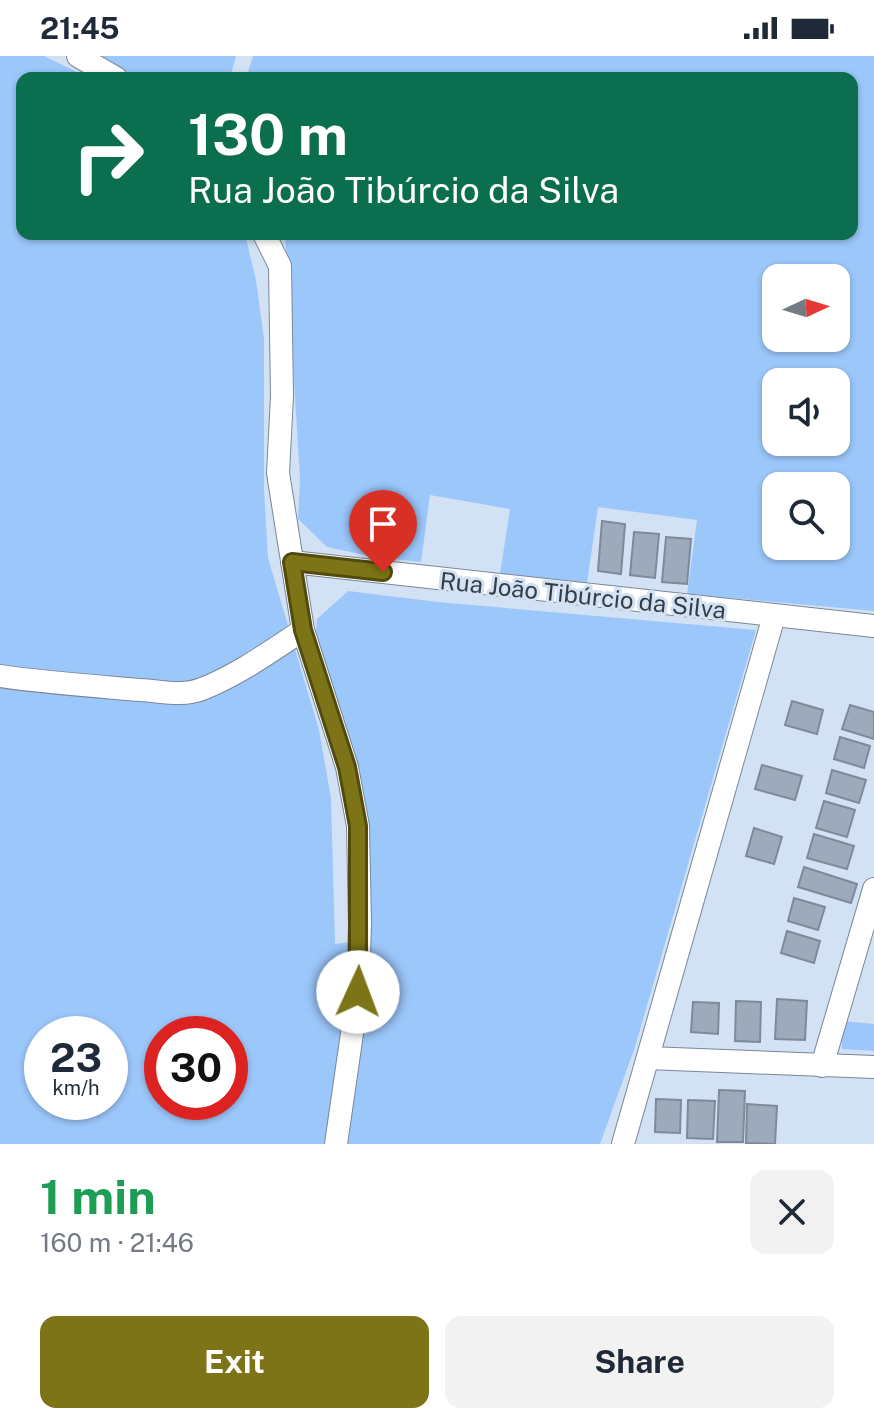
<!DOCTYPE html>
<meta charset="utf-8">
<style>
:root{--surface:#fff;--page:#f2f2f3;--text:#1f2937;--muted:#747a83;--accent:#7c7416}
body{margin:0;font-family:"Public Sans",sans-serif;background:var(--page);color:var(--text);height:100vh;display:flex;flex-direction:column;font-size:30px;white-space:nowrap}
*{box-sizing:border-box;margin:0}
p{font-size:26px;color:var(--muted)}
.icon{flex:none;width:44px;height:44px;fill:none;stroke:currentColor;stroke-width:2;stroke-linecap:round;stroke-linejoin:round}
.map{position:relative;height:1088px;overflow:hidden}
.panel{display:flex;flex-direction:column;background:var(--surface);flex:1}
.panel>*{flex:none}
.guide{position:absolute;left:16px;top:16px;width:842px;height:168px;border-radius:16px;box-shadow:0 2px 6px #0004;background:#0b6e4f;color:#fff;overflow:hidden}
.needle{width:52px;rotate:86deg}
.buttons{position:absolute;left:762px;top:208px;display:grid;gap:16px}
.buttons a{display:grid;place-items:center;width:88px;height:88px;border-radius:16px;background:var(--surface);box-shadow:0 2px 6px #0004;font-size:40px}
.speed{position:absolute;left:24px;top:960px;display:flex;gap:16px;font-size:40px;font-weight:700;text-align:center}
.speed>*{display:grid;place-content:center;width:104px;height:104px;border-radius:50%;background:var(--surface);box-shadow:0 2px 6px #0004;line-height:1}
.speed small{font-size:20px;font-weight:400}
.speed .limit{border:12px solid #d22;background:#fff;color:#111}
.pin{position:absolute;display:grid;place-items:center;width:68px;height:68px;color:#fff;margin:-82px -34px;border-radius:50% 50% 50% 0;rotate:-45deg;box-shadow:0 0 8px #0007}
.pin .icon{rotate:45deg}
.me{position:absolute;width:88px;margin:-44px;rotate:2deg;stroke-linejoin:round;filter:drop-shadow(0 0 6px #0008)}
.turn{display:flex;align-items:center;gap:28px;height:168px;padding:0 40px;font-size:36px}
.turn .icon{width:104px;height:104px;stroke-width:2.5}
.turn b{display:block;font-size:56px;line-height:68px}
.round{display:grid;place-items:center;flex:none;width:84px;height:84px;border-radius:16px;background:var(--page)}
.overview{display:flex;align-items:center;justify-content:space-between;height:136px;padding:0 40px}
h1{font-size:48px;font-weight:700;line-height:60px;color:#1e9e55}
.button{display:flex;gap:16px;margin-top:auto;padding:16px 40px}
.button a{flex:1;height:92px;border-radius:16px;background:var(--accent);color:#fff;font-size:32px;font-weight:700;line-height:92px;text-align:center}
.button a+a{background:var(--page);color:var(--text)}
.status{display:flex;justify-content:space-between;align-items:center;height:56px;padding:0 40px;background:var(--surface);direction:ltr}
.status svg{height:22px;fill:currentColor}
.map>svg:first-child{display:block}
</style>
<div class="status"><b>21:45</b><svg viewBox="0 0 49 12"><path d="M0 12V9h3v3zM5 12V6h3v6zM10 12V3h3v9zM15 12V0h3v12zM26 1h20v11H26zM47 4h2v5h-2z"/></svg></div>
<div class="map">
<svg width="874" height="1088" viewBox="0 0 874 1088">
<rect width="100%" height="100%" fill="#d2e1f4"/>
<g fill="#9cc7fb" fill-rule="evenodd">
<path d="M0,0H44L89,22H22V178H245L256,224L264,283V434L268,502L319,674L331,742L335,888L366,884L315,586L317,563L348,535L438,546L756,574L635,991L600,1088H0ZM42,978H110V1046H42ZM162,978H230V1046H162Z"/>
<path d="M90,0H236L230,22H128Z"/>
<path d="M253,0H874V555L687,538L697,464L598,451L587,527L500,518L510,453L430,439L421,506L374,501L327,491L298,463L300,423L285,178H852V22H246ZM776,222H836V282H776ZM776,326H836V386H776ZM776,430H836V490H776Z"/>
<path d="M842,965L874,968V995L842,993Z"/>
</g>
<g fill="#9caabc" stroke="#7c8a9a" stroke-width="2">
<path d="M602,465L625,468L621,518L598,515Z"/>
<path d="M634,476L659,478L655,522L630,519Z"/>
<path d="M666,481L691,483L687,528L662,526Z"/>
<path d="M792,645L823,654L817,678L785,669Z"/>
<path d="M850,649L874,656V683L842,673Z"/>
<path d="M840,681L870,690L864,712L834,703Z"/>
<path d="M762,709L802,720L795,744L755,733Z"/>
<path d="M832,714L866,724L859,747L826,737Z"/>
<path d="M824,745L855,754L847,781L816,772Z"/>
<path d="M754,772L782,781L774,808L746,800Z"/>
<path d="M814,778L854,790L847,813L807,802Z"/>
<path d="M804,811L857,828L851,847L798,831Z"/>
<path d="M794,842L825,851L818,874L788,865Z"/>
<path d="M787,875L820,885L814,907L781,897Z"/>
<path d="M777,943L807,945L805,984L775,983Z"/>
<path d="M736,945L761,946L760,986L735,985Z"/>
<path d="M693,946L719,947L718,978L691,976Z"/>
<path d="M719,1034L745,1035L743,1086H717Z"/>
<path d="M656,1043L681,1044L680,1077L655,1076Z"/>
<path d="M688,1044L715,1045L713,1083L687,1082Z"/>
<path d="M747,1048L777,1050L775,1088L746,1087Z"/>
</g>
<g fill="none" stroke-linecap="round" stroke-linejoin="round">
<defs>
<g id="street">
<path d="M78,0L116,22"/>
<path d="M264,178L280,210L282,340L278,417L303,574L347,711L358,770L360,868L358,936L336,1088"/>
<path d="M292,506L874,570"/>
<path d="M0,620C47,627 93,630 141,634C161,635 182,641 202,633C238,619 271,595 303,574"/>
<path d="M648,1002L874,1011"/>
<path d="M822,1010L874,833"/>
<path d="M623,1088L774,560"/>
</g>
</defs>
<use href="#street" stroke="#798798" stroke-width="24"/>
<use href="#street" stroke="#fff" stroke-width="22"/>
</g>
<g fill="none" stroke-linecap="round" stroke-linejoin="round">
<defs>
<path id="route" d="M358,936V770L347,711L303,574L292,506L383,516"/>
</defs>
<use href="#route" stroke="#514b0e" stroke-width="20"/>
<use href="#route" stroke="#7c7416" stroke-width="14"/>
</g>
<g text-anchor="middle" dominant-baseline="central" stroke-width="6" stroke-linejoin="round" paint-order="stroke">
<g font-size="24" fill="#373d44" stroke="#d2e1f4">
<text transform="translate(583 539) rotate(6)">Rua João Tibúrcio da Silva</text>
</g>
</g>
</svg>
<div class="buttons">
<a><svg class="needle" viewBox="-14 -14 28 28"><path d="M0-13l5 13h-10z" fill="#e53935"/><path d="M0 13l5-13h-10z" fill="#747a83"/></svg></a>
<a><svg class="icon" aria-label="sound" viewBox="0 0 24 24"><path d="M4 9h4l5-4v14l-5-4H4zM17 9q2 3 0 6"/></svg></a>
<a><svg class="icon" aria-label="search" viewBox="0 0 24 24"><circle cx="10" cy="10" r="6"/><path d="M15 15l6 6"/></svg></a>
</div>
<div class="speed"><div>23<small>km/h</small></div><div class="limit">30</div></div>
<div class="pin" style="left:383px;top:516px;background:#d93025"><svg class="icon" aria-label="arrive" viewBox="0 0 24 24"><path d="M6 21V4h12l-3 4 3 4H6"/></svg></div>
<svg class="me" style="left:358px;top:936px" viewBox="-20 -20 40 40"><circle r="19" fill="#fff"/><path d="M0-13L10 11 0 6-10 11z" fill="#7c7416"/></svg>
<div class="guide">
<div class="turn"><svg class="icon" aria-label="right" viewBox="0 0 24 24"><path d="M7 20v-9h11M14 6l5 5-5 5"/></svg><div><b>130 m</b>Rua João Tibúrcio da Silva</div></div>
</div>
</div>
<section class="panel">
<div class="overview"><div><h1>1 min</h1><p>160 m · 21:46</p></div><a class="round"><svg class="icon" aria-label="close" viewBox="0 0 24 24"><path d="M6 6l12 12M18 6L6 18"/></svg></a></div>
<div class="button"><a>Exit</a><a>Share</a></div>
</section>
